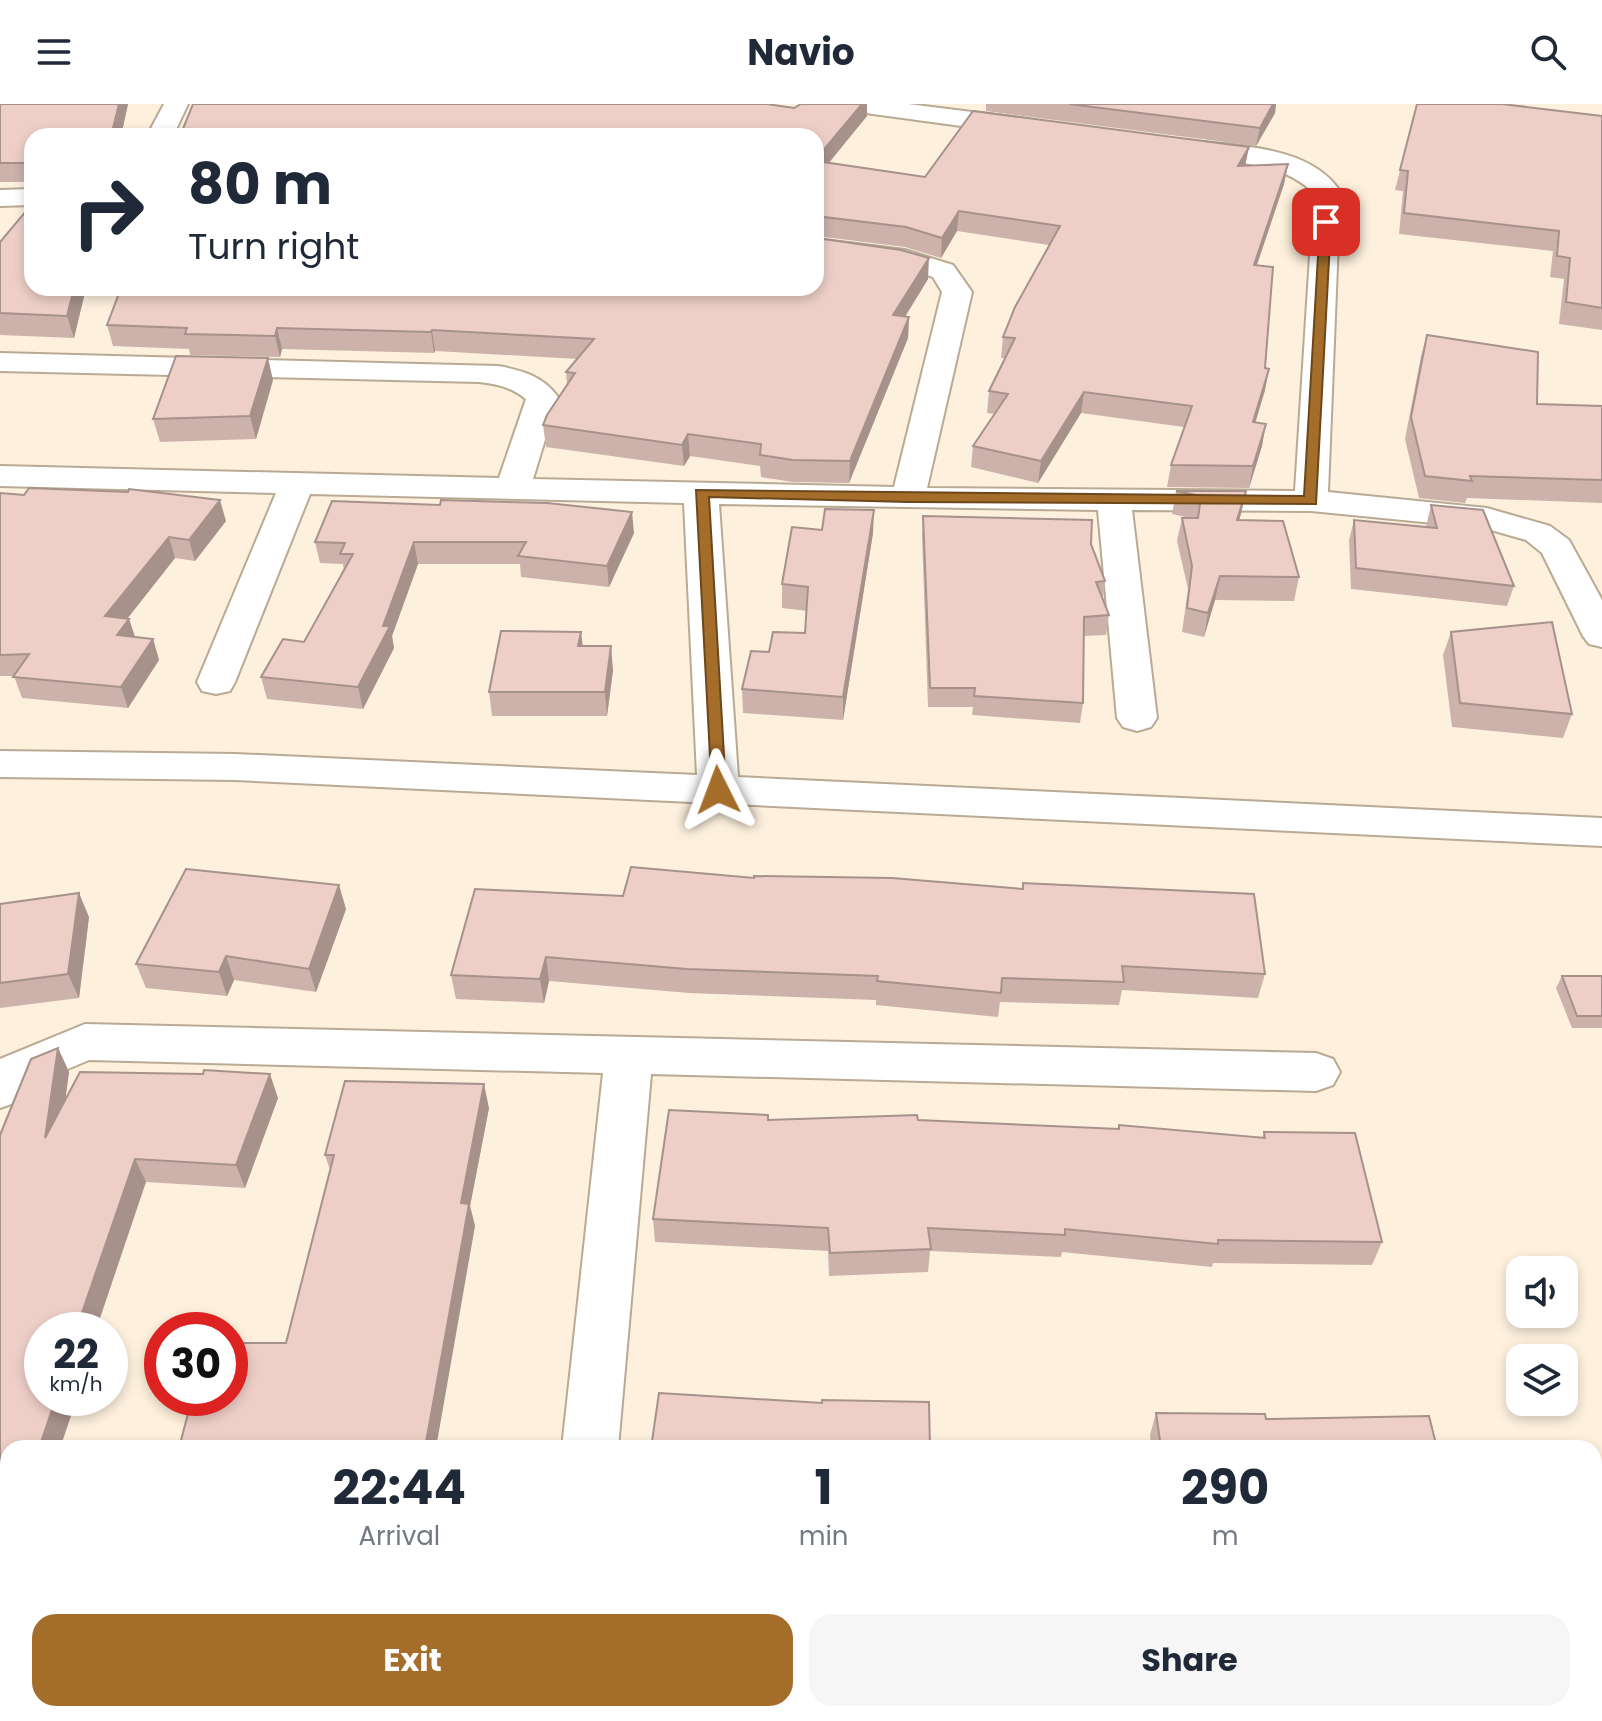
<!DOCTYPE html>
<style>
:root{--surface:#fff;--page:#f6f6f7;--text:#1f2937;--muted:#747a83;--accent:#a56d2a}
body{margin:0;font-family:Poppins,sans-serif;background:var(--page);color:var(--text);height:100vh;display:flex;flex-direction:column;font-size:30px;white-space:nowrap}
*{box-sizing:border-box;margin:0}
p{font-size:26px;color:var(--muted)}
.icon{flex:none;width:44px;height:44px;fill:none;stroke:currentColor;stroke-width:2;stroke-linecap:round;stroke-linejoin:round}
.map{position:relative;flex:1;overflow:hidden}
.panel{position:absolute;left:0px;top:1336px;width:1602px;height:282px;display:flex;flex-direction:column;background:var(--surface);border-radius:24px 24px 0 0;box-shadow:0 4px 12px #0003}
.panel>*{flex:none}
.hud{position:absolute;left:24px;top:24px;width:800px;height:168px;border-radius:24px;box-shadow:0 4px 12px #0003;background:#fff;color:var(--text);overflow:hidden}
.tools{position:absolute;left:1506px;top:1152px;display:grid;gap:16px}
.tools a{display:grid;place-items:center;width:72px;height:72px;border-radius:16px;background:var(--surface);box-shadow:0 4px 12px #0003;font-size:40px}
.speed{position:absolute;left:24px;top:1208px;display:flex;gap:16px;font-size:40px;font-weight:700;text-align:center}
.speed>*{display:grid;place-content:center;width:104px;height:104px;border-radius:50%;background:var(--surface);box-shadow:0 4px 12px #0003;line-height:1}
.speed small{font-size:20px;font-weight:400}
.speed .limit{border:12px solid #d22;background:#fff;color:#111}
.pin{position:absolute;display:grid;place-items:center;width:68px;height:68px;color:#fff;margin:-34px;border-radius:16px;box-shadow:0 4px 12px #0006}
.me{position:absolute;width:88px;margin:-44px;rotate:357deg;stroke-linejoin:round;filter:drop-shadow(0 0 6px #0008)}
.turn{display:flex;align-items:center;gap:28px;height:168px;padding:0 32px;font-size:36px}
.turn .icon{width:104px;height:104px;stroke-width:2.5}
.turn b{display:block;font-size:56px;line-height:68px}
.eta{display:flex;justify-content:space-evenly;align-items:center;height:136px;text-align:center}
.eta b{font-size:48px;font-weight:700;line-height:56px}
.button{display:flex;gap:16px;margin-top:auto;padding:16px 32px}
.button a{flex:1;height:92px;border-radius:24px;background:var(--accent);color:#fff;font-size:32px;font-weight:700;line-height:92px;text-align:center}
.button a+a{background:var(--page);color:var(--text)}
header{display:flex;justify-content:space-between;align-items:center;height:104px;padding:0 32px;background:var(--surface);font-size:36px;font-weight:700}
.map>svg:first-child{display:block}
</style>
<header><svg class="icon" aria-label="menu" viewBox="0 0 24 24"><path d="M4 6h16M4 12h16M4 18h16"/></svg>Navio<svg class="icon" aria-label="search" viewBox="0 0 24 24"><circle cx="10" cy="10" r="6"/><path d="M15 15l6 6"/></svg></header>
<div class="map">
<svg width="1602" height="1617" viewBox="0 0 1602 1617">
<rect width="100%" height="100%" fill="#fdf0dd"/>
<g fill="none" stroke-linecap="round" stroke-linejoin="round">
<defs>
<g id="minor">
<path d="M164,0H188L173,32H147Z"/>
<path d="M839,0H908L1027,15L1036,18L1040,23L1036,28L1027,31L851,7L842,5Z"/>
<path d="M1186,36C1237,43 1308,40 1340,87L1328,388L1487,404L1550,422L1569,436L1602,496V543L1589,540L1583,532L1542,449L1526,436L1484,424L1311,407L1132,406L1157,614L1151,623L1137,627L1123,623L1117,614L1098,406L719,400L738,673L1602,714V742L235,676L0,673V647L235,650L697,671L684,399L310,390L235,578L230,587L216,590L202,587L197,578L276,389L0,382V362L499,374L526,295C511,283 497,280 479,278L0,267V249L498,262C521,266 543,272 558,293L533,375L894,383L942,188L933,173L901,163L816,151V135L905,146L953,161L972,188L927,384L1295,387L1314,89C1275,52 1226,62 1177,49L1173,44L1177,39Z"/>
<path d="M32,85V101L0,102V86Z"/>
<path d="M85,920L1316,949L1333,955L1340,968L1333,981L1316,987L651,970L618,1344H562L603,969L89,956L37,978L17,998L0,1004V955Z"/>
<path d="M533,1610H597L596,1617H532Z"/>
</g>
</defs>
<use href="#minor" stroke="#b9aa93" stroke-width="4"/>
<use href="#minor" fill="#fff" fill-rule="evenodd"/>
</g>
<g fill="#ccb2ab">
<path d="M0,0H128L121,32H32V78H0Z"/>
<path d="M801,0H867V12L829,59L925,73L1249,43L1245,62L1288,60L1284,80L1257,161L1265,264V286L1255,318L1262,342L1249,384L1167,383L1171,361L1184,323L1081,309L1038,379L971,363L973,342L995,310L987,309L989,287L1005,254H1001L1003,233L1049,141L957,127L941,154L905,143L816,132L794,4Z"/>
<path d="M986,0H1276L1275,9L1256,42L986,7Z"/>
<path d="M1417,0L1602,12V226L1559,220L1564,175L1550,173L1553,147L1399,130L1403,87L1395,86Z"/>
<path d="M0,138L86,184L74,234L0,231Z"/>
<path d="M928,175L905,213H909L908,234L849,379L793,378L761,373L760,362L690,352L684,362L546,343L543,321L567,281L566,268L577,255L435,247L434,249L282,245L280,253L190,251L189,245L113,242L107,221Z"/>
<path d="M1427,231L1537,300L1602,302V399L1467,394L1465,399L1419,394L1405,335L1421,252Z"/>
<path d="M273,276L256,335L160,338L153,315Z"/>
<path d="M1176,387H1246L1239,416L1299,473L1294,497L1215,496L1204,533L1182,528L1188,485L1177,437L1182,414H1190L1172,410Z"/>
<path d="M0,389L226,417L195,457L175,454L127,515H129L135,533L153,535L159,556L128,604L22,594L14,572H0Z"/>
<path d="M1431,401L1514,482L1507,502L1351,485L1349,436L1354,416L1426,423Z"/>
<path d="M923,412L1091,440L1105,477L1103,494L1109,511L1106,531L1083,532V599L1080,619L972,611L973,603H928L922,431Z"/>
<path d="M822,426L873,429L843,616L743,609L742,585L769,548L805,529L807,507L782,504V480Z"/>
<path d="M634,429L609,483L521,473L520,460H418L392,532L394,544L363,605L267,595L261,573L304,538L344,467L343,460L320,459L315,438Z"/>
<path d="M1451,528L1572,610L1563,634L1452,623L1443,551Z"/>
<path d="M583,542L613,566L607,612H492L489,588Z"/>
<path d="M754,774L1022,785L1023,779L1265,870L1258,894L1122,886L1119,901L1000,898L998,913L876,901V896L689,889L549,877L544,899L456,895L451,871L623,792Z"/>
<path d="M0,800L89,813L79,894L0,904Z"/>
<path d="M346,805L316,888L234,876L227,892L146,884L136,860Z"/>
<path d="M1562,872H1602V924H1572L1556,884Z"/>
<path d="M58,944L69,968L65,996L278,994L245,1084L146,1078L42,1294H77L60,1344H8L2,1526H0V1031Z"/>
<path d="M489,1004L470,1102L475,1122L286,1239L330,1066L325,1051Z"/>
<path d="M768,1016H918L1118,1025L1119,1021L1262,1034L1264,1028L1382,1138L1372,1161L1213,1159L1212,1163L1062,1148L1061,1153L930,1147L928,1168L829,1172L828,1147L655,1138L653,1115Z"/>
<path d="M1156,1309L1266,1315L1437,1344H1151L1150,1331Z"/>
</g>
<g fill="#a6918b">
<path d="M119,0H128L121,32H111Z"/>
<path d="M862,0H867V12L816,74V55Z"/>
<path d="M1273,0H1276L1275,9L1256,42L1260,24Z"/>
<path d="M1249,43L1245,62H1238Z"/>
<path d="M1288,60L1284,80L1250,181L1254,161Z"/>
<path d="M959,107L957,127L941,154L942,134Z"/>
<path d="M929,154L928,175L893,232V211Z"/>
<path d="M74,184H86L74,234L67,212Z"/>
<path d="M909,213L908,234L849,379L850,357Z"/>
<path d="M277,224L282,245L280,253L275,232Z"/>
<path d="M432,226L435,247L434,249L431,228Z"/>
<path d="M268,254L273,276L256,335L250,312Z"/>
<path d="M1269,265L1265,286L1249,340L1253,318Z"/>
<path d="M1084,288L1081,309L1038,379L1041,357Z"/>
<path d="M1266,320L1262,342L1249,384L1253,362Z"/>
<path d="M688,330L690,352L684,362L682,341Z"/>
<path d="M1246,387L1241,410L1232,439L1237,416Z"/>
<path d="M220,396L226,417L195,457L189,436Z"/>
<path d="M874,406L873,429L843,616V593Z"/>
<path d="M632,408L634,429L609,483L607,462Z"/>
<path d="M169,433L175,454L112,534L105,512Z"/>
<path d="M414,438L418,460L392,532L394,544L363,605L358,583Z"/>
<path d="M1220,472L1215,496L1204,533L1208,509Z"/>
<path d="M129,515L136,536L117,531Z"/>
<path d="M581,528L584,551L578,542Z"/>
<path d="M153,535L159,556L128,604L121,583Z"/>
<path d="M611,542L613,566L607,612L605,588Z"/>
<path d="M339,781L346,805L316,888L309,865Z"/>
<path d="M79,789L89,813L79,894L68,870Z"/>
<path d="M226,852L234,876L227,892L219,868Z"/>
<path d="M546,853L549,877L544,899L540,875Z"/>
<path d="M58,944L69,968L57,1058L45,1034Z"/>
<path d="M270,970L278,994L245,1084L236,1061Z"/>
<path d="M484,980L489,1004L470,1102L475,1122L436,1344H425L461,1099Z"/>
<path d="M135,1055L146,1078L96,1226H76Z"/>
<path d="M56,1294H77L60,1344H39Z"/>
<path d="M8,1444V1508L2,1526L0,1524V1467Z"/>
<path d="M392,1610H402L403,1617H391Z"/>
</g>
<g fill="#edcfc7" stroke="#a6918b" stroke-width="2">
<path d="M0,0H119L111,32H32V59H0Z"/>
<path d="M193,0H767L794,4L801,0H862L816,55V32H180Z"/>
<path d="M1069,0H1273L1260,24Z"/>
<path d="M1417,0H1502L1602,12V204L1566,198L1570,154L1557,152L1559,127L1404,109L1408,67L1400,66Z"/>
<path d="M973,7L1249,43L1238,62L1288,60L1254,161L1273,163L1265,264L1269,265L1253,318L1266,320L1253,362L1171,361L1192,302L1084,288L1041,357L973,342L1008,290L989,287L1015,234L1003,233L1015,203L1060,122L959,107L942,134L906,123L816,112V57L925,73Z"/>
<path d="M32,100V184H74L67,212L0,209V138Z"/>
<path d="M816,134L901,146L929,154L893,211L909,213L850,357L793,356L760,351L761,340L688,330L682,341L543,321L547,311L575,269L566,268L594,235L432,226L431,228L277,224L275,232L185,230L187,224L107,221L121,184H816Z"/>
<path d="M1427,231L1538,248L1537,300L1602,302V376L1470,372L1472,377L1425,372L1411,313Z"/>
<path d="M176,252L268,254L250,312L153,315Z"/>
<path d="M29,384L128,388L129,385L220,396L189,436L169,433L105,512L129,515L117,531L153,535L121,583L13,573L29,550L0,551V389L24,391Z"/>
<path d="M1176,387H1246L1237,416L1283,417L1299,473L1220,472L1208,509L1187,504L1192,462L1182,414H1198L1201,392Z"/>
<path d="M441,396L547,399L632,408L607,462L518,452L526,438H414L383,522H390L358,583L261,573L283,535L304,538L353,450H340L345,439L315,438L332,397L440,401Z"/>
<path d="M1431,401L1483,406L1514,482L1356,464L1354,416L1437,424Z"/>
<path d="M825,405L874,406L843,593L742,585L751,547L769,548L773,528L805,529L808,483L782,480L792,423L822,426Z"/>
<path d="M923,412L1092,416L1091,440L1105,477L1096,478L1109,511L1084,513L1083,599L974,592L975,584H930Z"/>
<path d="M1552,518L1572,610L1460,599L1451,528Z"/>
<path d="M501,527L581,528L578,542H611L605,588H489Z"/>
<path d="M631,763L754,774V772L892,774L1023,785V779L1254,790L1265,870L1122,862L1124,878L1002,874L1001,889L877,877L878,872L687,865L546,853L540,875L451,871L475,785L623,792Z"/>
<path d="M186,765L339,781L309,865L226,852L219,868L136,860Z"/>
<path d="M79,789L68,870L0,879V800Z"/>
<path d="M1562,872H1602V912H1577Z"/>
<path d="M58,944L45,1034L80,968L203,970L204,966L270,970L236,1061L135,1055L76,1226H42V1294H56L39,1344H8V1444L0,1467V1031L31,955Z"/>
<path d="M345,977L484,980L461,1099L469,1100L425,1344H179L192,1294H230V1239H286L334,1051H325Z"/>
<path d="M669,1006L768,1011V1016L917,1011L918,1016L1119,1025V1021L1265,1034L1264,1028L1355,1029L1382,1138L1218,1136V1140L1065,1125V1131L928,1124L931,1145L830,1149L828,1124L653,1115Z"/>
<path d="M659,1289L822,1299V1296L929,1298L930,1344H651Z"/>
<path d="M1156,1309L1265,1310L1266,1315L1429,1312L1437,1344H1161Z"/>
<path d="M209,1610H392L391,1617H207Z"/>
</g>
<path fill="#a56d2a" stroke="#6b471b" stroke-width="2" d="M1326,115L1331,118L1316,400L908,398L709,393L726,686L718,691L712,690L696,386L1304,392L1320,118Z"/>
</svg>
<div class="tools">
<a><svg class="icon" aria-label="sound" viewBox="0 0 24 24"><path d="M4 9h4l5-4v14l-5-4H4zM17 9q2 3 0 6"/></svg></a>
<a><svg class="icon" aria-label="layers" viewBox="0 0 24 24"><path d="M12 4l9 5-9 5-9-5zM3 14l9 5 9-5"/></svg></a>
</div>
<div class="speed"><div>22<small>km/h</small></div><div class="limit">30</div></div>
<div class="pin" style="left:1326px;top:118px;background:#d93025"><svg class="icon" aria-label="arrive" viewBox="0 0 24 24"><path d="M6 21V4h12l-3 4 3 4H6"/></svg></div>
<svg class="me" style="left:718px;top:686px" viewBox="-20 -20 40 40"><path d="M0-17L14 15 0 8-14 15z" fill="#a56d2a" stroke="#fff" stroke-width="4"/></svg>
<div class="hud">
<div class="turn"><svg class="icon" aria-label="right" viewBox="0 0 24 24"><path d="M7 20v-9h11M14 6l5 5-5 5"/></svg><div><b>80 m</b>Turn right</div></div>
</div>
<section class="panel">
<div class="eta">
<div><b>22:44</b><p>Arrival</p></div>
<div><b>1</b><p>min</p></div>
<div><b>290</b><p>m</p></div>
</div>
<div class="button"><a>Exit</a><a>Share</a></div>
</section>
</div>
